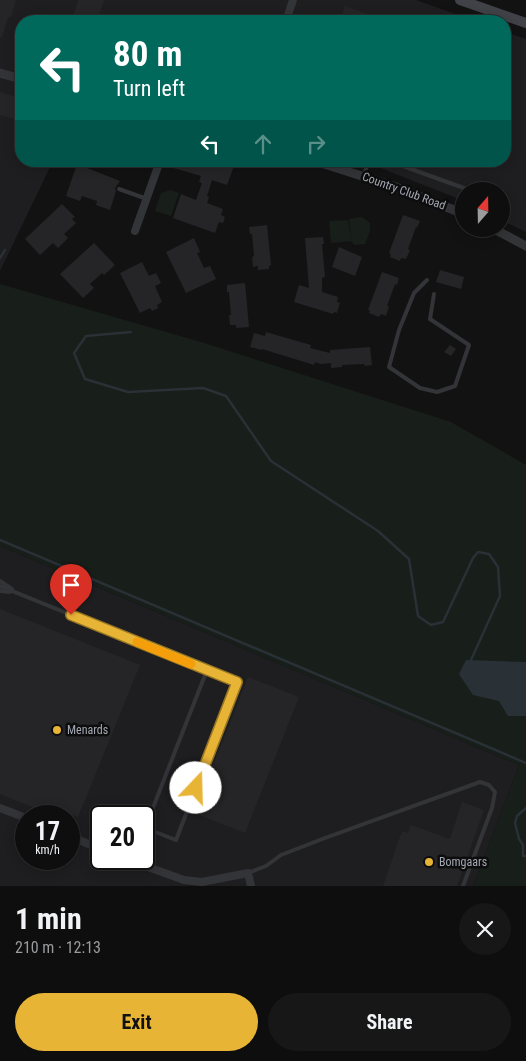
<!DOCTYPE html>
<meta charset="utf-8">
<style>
:root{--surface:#0e0e0e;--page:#171717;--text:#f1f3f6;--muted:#9b9c9e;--line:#2e2e2e;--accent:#e7b436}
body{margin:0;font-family:"Roboto Condensed",sans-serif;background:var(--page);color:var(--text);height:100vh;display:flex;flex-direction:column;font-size:19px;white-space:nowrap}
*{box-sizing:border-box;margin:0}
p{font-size:16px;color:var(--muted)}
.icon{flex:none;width:28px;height:28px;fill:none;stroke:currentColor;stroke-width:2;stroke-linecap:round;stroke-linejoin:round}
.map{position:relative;height:886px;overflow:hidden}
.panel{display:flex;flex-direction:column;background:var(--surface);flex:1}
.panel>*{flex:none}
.top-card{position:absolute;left:15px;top:15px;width:496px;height:152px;border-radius:20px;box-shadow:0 2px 12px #0003,0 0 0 1px var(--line);background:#00695c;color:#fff;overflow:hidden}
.needle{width:32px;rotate:20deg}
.buttons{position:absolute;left:455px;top:182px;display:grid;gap:10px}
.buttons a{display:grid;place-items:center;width:55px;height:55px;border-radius:50%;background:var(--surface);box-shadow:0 2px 12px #0003,0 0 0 1px var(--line);font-size:25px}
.speed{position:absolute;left:15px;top:805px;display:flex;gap:10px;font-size:25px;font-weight:700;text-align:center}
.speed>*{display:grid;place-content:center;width:65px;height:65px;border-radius:50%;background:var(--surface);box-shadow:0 2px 12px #0003,0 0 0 1px var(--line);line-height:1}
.speed small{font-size:12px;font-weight:400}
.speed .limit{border:2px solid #111;border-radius:8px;background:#fff;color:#111}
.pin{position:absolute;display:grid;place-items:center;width:42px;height:42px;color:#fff;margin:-51px -21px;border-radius:50% 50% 50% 0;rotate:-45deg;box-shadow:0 0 5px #0007}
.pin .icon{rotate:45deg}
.me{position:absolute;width:55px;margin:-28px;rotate:21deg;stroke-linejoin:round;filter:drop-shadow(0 0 4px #0008)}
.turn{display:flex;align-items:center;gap:18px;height:105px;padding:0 15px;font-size:22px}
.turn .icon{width:65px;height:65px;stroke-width:2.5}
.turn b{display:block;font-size:35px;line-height:42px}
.lanes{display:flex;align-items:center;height:48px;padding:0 15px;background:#0003;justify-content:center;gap:25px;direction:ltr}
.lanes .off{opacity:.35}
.round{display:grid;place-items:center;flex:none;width:52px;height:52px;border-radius:26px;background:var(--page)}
.overview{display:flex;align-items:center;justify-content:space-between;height:85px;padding:0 15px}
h1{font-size:30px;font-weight:700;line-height:38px}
.primary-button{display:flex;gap:10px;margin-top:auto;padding:10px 15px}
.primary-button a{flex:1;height:58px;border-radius:30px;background:var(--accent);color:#111;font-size:20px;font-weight:700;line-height:58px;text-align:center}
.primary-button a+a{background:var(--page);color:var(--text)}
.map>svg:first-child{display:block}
</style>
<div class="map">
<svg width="526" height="886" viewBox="0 0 526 886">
<rect width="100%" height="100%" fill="#121213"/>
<g fill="#1e1e20" fill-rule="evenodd">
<path d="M0,0H416L475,21H21V161H53L0,271Z"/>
<path d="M505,32L526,39V232L501,220V191H464V201L363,161H505Z"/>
<path d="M0,546L519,765L473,886H0ZM26,816H69V859H26ZM101,816H144V859H101Z"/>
</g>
<g fill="#181e19">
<path d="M170,190L179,193L171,216L155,211L161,193Z"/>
<path d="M362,217L370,223V231L365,244L355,245L351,241L331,243L329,221L348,220L351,239L349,219Z"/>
<path d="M0,284L201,342L451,422L526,465V886H473L519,765L0,546Z"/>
</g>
<path fill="#293036" d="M466,660L526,662V716H508L499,701L473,695L459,674Z"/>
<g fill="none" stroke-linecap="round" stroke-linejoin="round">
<g stroke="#293036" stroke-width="2.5">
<path d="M0,258L5,250"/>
<path d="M131,332L86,336L74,353L85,379L128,392L203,388L226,396L271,461L378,531L409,559L418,616L431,625L443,622L473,558L478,552L489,554L498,567L500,596L471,660"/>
<path d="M0,540L526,763"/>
<path d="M526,808L517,816L515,823L519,839L523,845V856H526"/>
</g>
</g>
<g fill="#252527">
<path d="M0,0H16L11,17H8L2,37H0Z"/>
<path d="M78,0H104L97,21H72Z"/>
<path d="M345,6L384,20V21H340Z"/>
<path d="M0,92L21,98V121L0,115Z"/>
<path d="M166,161H229L235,163L227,185L212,180L207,196L209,197L207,203L223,209L221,215L225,217L223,223L219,222L215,233L173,218L181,194L196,200L202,183L199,182L201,176L170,167L171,165L165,163Z"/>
<path d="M77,164L120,181L115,188L116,191L110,210L96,205L97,201L82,196L80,201L66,196Z"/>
<path d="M62,204L75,217L72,219L76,223L64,234L68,238L58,248L53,243L40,255L25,239Z"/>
<path d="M403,215L420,221L417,228L416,227L408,249L410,250L406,259L401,258L400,261L390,257L391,254L389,253Z"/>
<path d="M267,225L271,265L269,266V269L258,270V266L253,267L252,257L254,256L252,234H250L249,227Z"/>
<path d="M323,237L324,244H322L325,277L322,278V292L338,297L337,302L340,303L337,313L334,312L333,314L294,302L299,285L309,288L305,238Z"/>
<path d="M194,238L200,252L197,253L204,268L210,266L216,279L186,293L166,252Z"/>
<path d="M94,243L115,265L104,275L102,273L90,284L94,288L83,298L60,274Z"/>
<path d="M339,247L362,257L355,276L332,267Z"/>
<path d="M142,262L149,276L156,273L161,283L155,286L162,302L157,305L158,308L152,311L150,308L140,313L120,273Z"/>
<path d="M440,270L464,277L461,289L436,282Z"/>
<path d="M382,272L399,278L397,285L395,284L387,306H389L386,316L381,314L379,317L369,313L370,310H368Z"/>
<path d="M245,283L249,327L236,328V325H230L229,315H231L229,292H227V285Z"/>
<path d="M266,332L311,345L310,348L330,353V350L370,347L372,365L365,366L364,364L342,365V367L331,368V363L321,364L315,362L314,365L262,349V350L250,347L254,333L265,336Z"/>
<path d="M450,345L456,349L451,356L444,352Z"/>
<path d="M0,609L140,665L78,817L50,806L47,813L0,794Z"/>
<path d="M248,677L299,697L245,833L194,813Z"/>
<path d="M462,802L484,810L457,886H383L402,831L408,833L411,825L450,839Z"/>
</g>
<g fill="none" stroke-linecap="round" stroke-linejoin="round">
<g stroke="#333438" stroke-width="4">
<path d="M389,161L472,191"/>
<path d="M363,176L369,161"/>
<path d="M119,189L147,199"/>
<path d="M427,280L414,293L399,330L389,367L420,388L437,392L455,386L469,345L430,319L434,294"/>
<path d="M0,581L12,589"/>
<path d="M0,586L237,682L176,840L145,828L207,670"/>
<path d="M0,591L10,592"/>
<path d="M248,873L266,866L281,855L325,838L480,782L489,785L495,792L492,808L463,886"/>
</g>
<g stroke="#333438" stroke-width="8">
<path d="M286,21L293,0"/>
<path d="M135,231L160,161"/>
<path d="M0,808L26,818"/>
<path d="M69,836L101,849"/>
<path d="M126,859L184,880L202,882L248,873L251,886"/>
</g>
<g stroke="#333438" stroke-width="9">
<path d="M0,73L21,79"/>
<path d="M315,161L393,186L464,214"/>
<path d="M494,229L526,246"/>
</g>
<path stroke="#414248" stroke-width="10" d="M460,0L526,23"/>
</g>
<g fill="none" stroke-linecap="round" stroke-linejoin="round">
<defs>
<path id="route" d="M71,615L237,682L196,788"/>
</defs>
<use href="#route" stroke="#967523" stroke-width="12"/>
<use href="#route" stroke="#e7b436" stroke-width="9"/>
<path stroke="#f59e0b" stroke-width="9" d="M137,642L191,664"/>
</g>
<g fill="#e7b436" stroke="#0d0d0e" stroke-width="2">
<circle cx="57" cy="730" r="5"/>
<circle cx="429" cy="862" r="5"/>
</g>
<g text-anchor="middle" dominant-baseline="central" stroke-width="5" stroke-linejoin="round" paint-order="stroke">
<g font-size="12" fill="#a4a8b3" stroke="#0d0d0e">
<text transform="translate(404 191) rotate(20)">Country Club Road</text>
</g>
<g font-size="12" fill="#a4a8b3" stroke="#0d0d0e" text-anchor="start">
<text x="67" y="730">Menards</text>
<text x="439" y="862">Bomgaars</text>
</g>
</g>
</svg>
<div class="buttons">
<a><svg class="needle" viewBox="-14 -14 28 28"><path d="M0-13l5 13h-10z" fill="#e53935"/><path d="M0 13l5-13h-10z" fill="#9b9c9e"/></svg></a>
</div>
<div class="speed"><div>17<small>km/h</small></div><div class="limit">20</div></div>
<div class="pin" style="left:71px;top:615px;background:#d93025"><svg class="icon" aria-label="arrive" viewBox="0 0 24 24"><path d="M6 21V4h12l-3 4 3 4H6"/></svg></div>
<svg class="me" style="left:196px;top:788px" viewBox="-20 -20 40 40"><circle r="19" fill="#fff"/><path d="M0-13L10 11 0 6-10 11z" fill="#e7b436"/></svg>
<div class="top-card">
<div class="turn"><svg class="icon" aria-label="left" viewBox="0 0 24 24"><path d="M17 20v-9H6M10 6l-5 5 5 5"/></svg><div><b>80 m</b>Turn left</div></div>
<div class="lanes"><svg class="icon" aria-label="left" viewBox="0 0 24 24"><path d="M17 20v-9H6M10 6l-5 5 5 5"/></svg><svg class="icon off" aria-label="ahead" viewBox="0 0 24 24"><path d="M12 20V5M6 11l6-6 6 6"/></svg><svg class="icon off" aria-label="right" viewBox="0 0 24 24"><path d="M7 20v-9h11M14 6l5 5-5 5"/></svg></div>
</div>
</div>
<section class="panel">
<div class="overview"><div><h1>1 min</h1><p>210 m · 12:13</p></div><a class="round"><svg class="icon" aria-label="close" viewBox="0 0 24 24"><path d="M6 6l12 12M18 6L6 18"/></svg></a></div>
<div class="primary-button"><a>Exit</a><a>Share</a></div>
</section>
